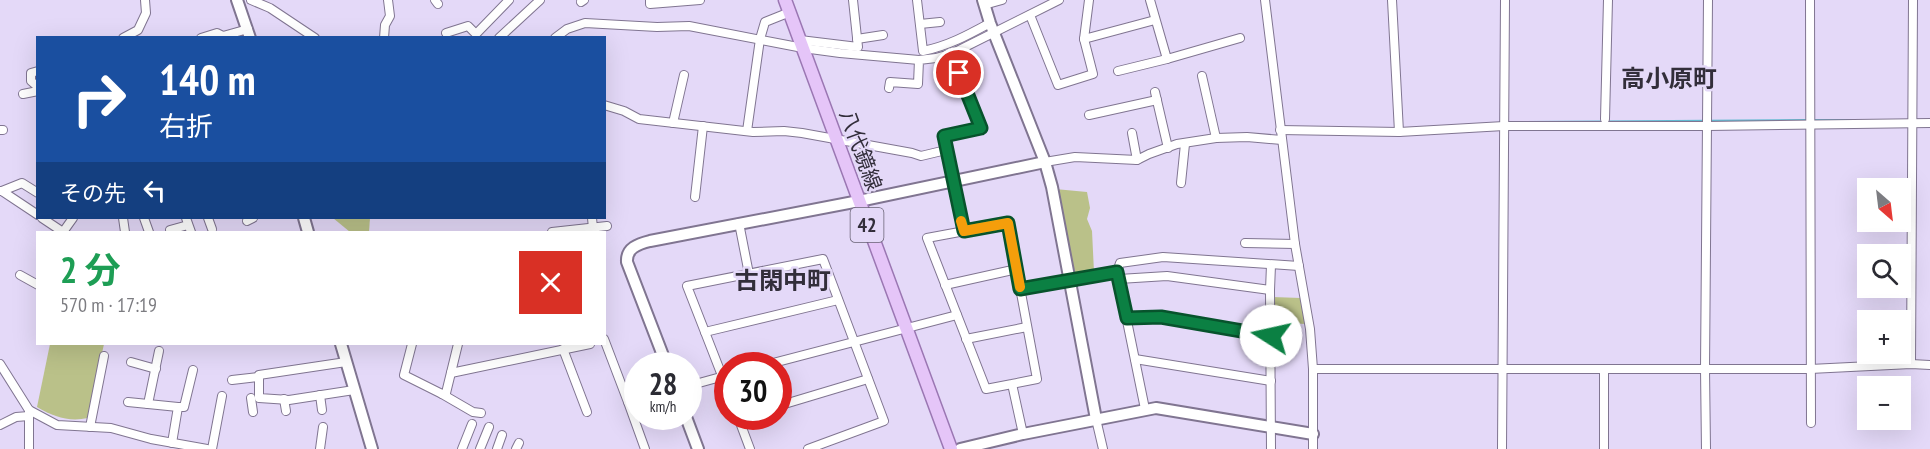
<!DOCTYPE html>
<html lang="ja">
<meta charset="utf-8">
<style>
:root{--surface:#fff;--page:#f2f2f3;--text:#2b2b33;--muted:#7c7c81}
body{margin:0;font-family:"PT Sans Narrow","Noto Sans JP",sans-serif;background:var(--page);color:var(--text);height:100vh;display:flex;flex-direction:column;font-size:22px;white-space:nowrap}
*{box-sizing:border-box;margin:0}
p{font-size:20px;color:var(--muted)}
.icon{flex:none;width:33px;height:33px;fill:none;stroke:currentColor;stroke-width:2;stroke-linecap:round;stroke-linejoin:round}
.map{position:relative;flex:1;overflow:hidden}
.sheet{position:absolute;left:36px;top:231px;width:570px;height:114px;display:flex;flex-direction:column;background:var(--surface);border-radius:0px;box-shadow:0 6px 24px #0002}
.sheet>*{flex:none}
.banner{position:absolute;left:36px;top:36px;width:570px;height:183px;border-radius:0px;box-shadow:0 6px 24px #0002;background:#1a4fa0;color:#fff;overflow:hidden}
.needle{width:39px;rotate:152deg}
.controls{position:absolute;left:1857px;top:178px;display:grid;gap:12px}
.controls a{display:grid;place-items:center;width:54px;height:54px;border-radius:0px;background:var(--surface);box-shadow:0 6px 24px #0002;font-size:30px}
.speed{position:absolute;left:624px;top:352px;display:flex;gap:12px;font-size:30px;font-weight:700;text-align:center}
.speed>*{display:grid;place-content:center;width:78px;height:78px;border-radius:50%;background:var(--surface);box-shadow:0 6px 24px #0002;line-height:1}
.speed small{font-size:15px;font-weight:400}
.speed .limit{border:9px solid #d22;background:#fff;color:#111}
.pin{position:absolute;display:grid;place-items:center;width:51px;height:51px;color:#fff;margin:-26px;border:3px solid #fff;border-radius:50%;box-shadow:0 2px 6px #0007}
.me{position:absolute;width:66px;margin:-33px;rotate:280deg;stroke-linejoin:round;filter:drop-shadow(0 0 4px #0008)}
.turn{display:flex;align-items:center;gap:21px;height:126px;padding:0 24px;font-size:27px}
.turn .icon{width:78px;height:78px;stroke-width:2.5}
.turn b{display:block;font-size:42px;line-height:51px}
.then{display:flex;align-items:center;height:57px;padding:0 24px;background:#0003;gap:12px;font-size:22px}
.round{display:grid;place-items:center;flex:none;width:63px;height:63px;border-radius:0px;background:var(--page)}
.headline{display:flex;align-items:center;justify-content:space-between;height:102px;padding:0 24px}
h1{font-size:36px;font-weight:700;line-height:45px;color:#1e9e55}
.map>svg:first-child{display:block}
</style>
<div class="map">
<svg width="1930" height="449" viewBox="0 0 1930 449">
<rect width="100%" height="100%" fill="#e4d9f8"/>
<g fill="#bac189">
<path d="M1055,189L1087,192L1090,208L1087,219L1092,231L1094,272L1076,277Z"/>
<path d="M333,218H370L369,232H350Z"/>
<path d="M1272,297L1301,298L1305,324L1273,322Z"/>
<path d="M50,344H104L88,418C69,422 54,417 37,407Z"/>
</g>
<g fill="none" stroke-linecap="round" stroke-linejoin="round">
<g stroke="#62bad1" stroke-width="2">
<path d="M1813,120H1858"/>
<path d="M1525,122L1807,120"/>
</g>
<defs>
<g id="street">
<path d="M251,0L270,8L315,38"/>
<path d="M435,0L438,4"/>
<path d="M650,0V4L700,0"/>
<path d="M917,0L923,51C948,46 968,35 990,23"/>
<path d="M1089,0L1084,39L1155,20"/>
<path d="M1150,0L1167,59L1240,38"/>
<path d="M1265,0L1295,244L1310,329L1313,369V449"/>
<path d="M1392,0L1399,132"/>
<path d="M1810,0L1811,423"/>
<path d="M581,2L584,0"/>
<path d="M984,5L1002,0"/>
<path d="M1030,15L1058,85L1093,74L1084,39"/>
<path d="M920,24L940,22"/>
<path d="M446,33L468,26L476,34L509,0"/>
<path d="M123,38L138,30L146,13L145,0"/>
<path d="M201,38L217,33L223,36L248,29"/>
<path d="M384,38L385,25L390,16L388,0"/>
<path d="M499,38L540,0"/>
<path d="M555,38L567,29L585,23L657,27L689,26L803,48L840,53L919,60"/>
<path d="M857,39L883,35"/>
<path d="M800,40L858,47L853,0"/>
<path d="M952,54L982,128L944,136L964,231"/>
<path d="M38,71L31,73V81L38,87"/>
<path d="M1118,71L1167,59"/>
<path d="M1202,76L1216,138"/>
<path d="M889,88L890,82L918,84L919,60L936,58L953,53L1059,0"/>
<path d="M1155,92L1168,148"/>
<path d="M23,94L38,91"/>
<path d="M604,105L624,111L639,119L753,132L784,131L802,133L912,153L921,156L946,150"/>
<path d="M1089,115L1157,100"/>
<path d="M1605,119L1608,0"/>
<path d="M673,123L684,75"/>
<path d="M0,130H3"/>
<path d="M1280,130L1399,132L1504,126H1708L1930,123"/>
<path d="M747,131L760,39L765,22L790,12"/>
<path d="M1132,133L1137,160"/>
<path d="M1045,162L1075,157L1137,160L1149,154L1177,144L1216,138L1247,137L1282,140"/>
<path d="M1181,183L1185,144"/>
<path d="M0,191H2L38,215"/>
<path d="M2,191L22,183L38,193"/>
<path d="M695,197L703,126"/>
<path d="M42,218L63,232L73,218"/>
<path d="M123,218L125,232"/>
<path d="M144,218L149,232"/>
<path d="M186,218L191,232"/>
<path d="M208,218L212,229"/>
<path d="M592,218L593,228"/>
<path d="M247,221L253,218"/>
<path d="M739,223L749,274"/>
<path d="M170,230L188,225"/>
<path d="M552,232L607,226"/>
<path d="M1245,243L1295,244"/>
<path d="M1117,272L1120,263L1163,257L1299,266"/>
<path d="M20,275L38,285"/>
<path d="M1119,279L1167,276L1270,290"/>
<path d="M945,285L1017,269"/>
<path d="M1020,289L1117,272L1145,409"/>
<path d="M1127,318L1161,317L1271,336"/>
<path d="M705,332L838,300"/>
<path d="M604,339L628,402"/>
<path d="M966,339L1027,327"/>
<path d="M412,344L404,375L442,394L446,393L458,344"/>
<path d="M563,349L587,412"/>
<path d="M1135,359L1271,381"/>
<path d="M131,362L156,369"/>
<path d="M346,362L259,375V398L289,400L354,390"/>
<path d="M0,364L29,410L57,425L111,428L151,439L207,449"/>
<path d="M1911,364L1913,0"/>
<path d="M762,366L957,315"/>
<path d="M1313,369H1810L1911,364L1930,365"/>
<path d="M1604,369V449"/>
<path d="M451,373L590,344"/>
<path d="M232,380L259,377"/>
<path d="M1012,384L1037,379L1008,223L927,238L986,389L1012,384L1023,434"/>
<path d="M688,386L728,375"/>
<path d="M728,391L687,286L823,259L884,421L808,449"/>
<path d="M442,394L473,412L481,413"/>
<path d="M320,395L322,410"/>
<path d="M251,398L253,412"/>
<path d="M284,399L286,411"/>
<path d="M638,400L628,402L645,449"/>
<path d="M128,402L178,407"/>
<path d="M148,404L159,351"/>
<path d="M778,406L868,379"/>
<path d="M29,410V449"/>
<path d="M738,417L750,449"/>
<path d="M1096,419L1103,449"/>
<path d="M0,425L16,417L29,416"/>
<path d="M90,427L104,356"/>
<path d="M172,443L178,407H184L193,370"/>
<path d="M212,449L222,396"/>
<path d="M320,449L323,427"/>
<path d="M462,449L472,424"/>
<path d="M480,449L489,427"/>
<path d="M497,449L502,435"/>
<path d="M516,449L519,443"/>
<path d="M1271,449L1270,290L1271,265"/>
<path d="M1502,449L1505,0"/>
<path d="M1706,449L1705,369L1708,0"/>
</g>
<g id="secondary">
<path d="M237,0L250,38"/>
<path d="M983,0L990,23L1045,162L1052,187L1096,419"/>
<path d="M304,218L308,232"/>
<path d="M341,344L372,449"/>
<path d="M667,366L627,262C626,248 638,244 650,241L859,201L1045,162"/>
<path d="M686,417L698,449"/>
<path d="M960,449L1023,434L1156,408L1313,434"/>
</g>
<path id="primary" d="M785,0L951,449"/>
</defs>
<use href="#street" stroke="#807591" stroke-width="10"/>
<use href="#secondary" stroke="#807591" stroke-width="14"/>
<use href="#primary" stroke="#9b77b3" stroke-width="15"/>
<use href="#street" stroke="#fff" stroke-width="8"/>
<use href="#secondary" stroke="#fff" stroke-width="10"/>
<use href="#primary" stroke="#e5c5f8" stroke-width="12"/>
</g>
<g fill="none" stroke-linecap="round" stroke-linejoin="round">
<defs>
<path id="route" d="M959,73L981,128L944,136L964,231L1008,223L1020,289L1117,272L1127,318L1161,317L1271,336"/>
</defs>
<use href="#route" stroke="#07532c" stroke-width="15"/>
<use href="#route" stroke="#0b8043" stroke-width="10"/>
<path stroke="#f59e0b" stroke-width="10" d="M961,221L964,231L1008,223L1020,287"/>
</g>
<g text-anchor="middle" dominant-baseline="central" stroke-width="5" stroke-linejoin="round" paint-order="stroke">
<rect fill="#e4d9f8" stroke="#676173" stroke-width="1.5" x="850.5" y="208" width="33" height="34" rx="4.5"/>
<g font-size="20" font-weight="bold" fill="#322e3a">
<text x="867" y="225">42</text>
</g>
<g font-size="21" fill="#322e3a" stroke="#e4d9f8">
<text transform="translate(861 150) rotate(70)">八代鏡線</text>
</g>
<g font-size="24" font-weight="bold" fill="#322e3a" stroke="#e4d9f8">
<text x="1669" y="78">高小原町</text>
<text x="783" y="280">古閑中町</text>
</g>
</g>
</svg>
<div class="controls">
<a><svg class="needle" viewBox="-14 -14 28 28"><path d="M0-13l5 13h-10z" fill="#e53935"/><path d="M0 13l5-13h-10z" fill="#7c7c81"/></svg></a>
<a><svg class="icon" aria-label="search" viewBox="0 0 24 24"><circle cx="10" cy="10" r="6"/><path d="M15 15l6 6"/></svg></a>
<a>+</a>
<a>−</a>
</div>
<div class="speed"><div>28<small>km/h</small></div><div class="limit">30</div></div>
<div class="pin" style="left:959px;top:73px;background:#d93025"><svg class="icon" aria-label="arrive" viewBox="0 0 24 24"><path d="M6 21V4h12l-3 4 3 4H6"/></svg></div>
<svg class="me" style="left:1271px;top:336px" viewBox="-20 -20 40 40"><circle r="19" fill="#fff"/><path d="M0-13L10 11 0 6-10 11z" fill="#0b8043"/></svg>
<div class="banner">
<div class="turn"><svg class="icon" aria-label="right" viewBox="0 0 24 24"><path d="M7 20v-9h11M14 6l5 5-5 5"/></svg><div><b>140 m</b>右折</div></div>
<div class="then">その先<svg class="icon" aria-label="left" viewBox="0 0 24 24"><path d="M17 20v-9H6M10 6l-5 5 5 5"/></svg></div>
</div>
<section class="sheet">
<div class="headline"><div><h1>2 分</h1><p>570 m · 17:19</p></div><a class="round" style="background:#d93025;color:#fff"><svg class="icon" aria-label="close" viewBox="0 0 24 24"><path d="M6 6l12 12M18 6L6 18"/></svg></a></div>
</section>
</div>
